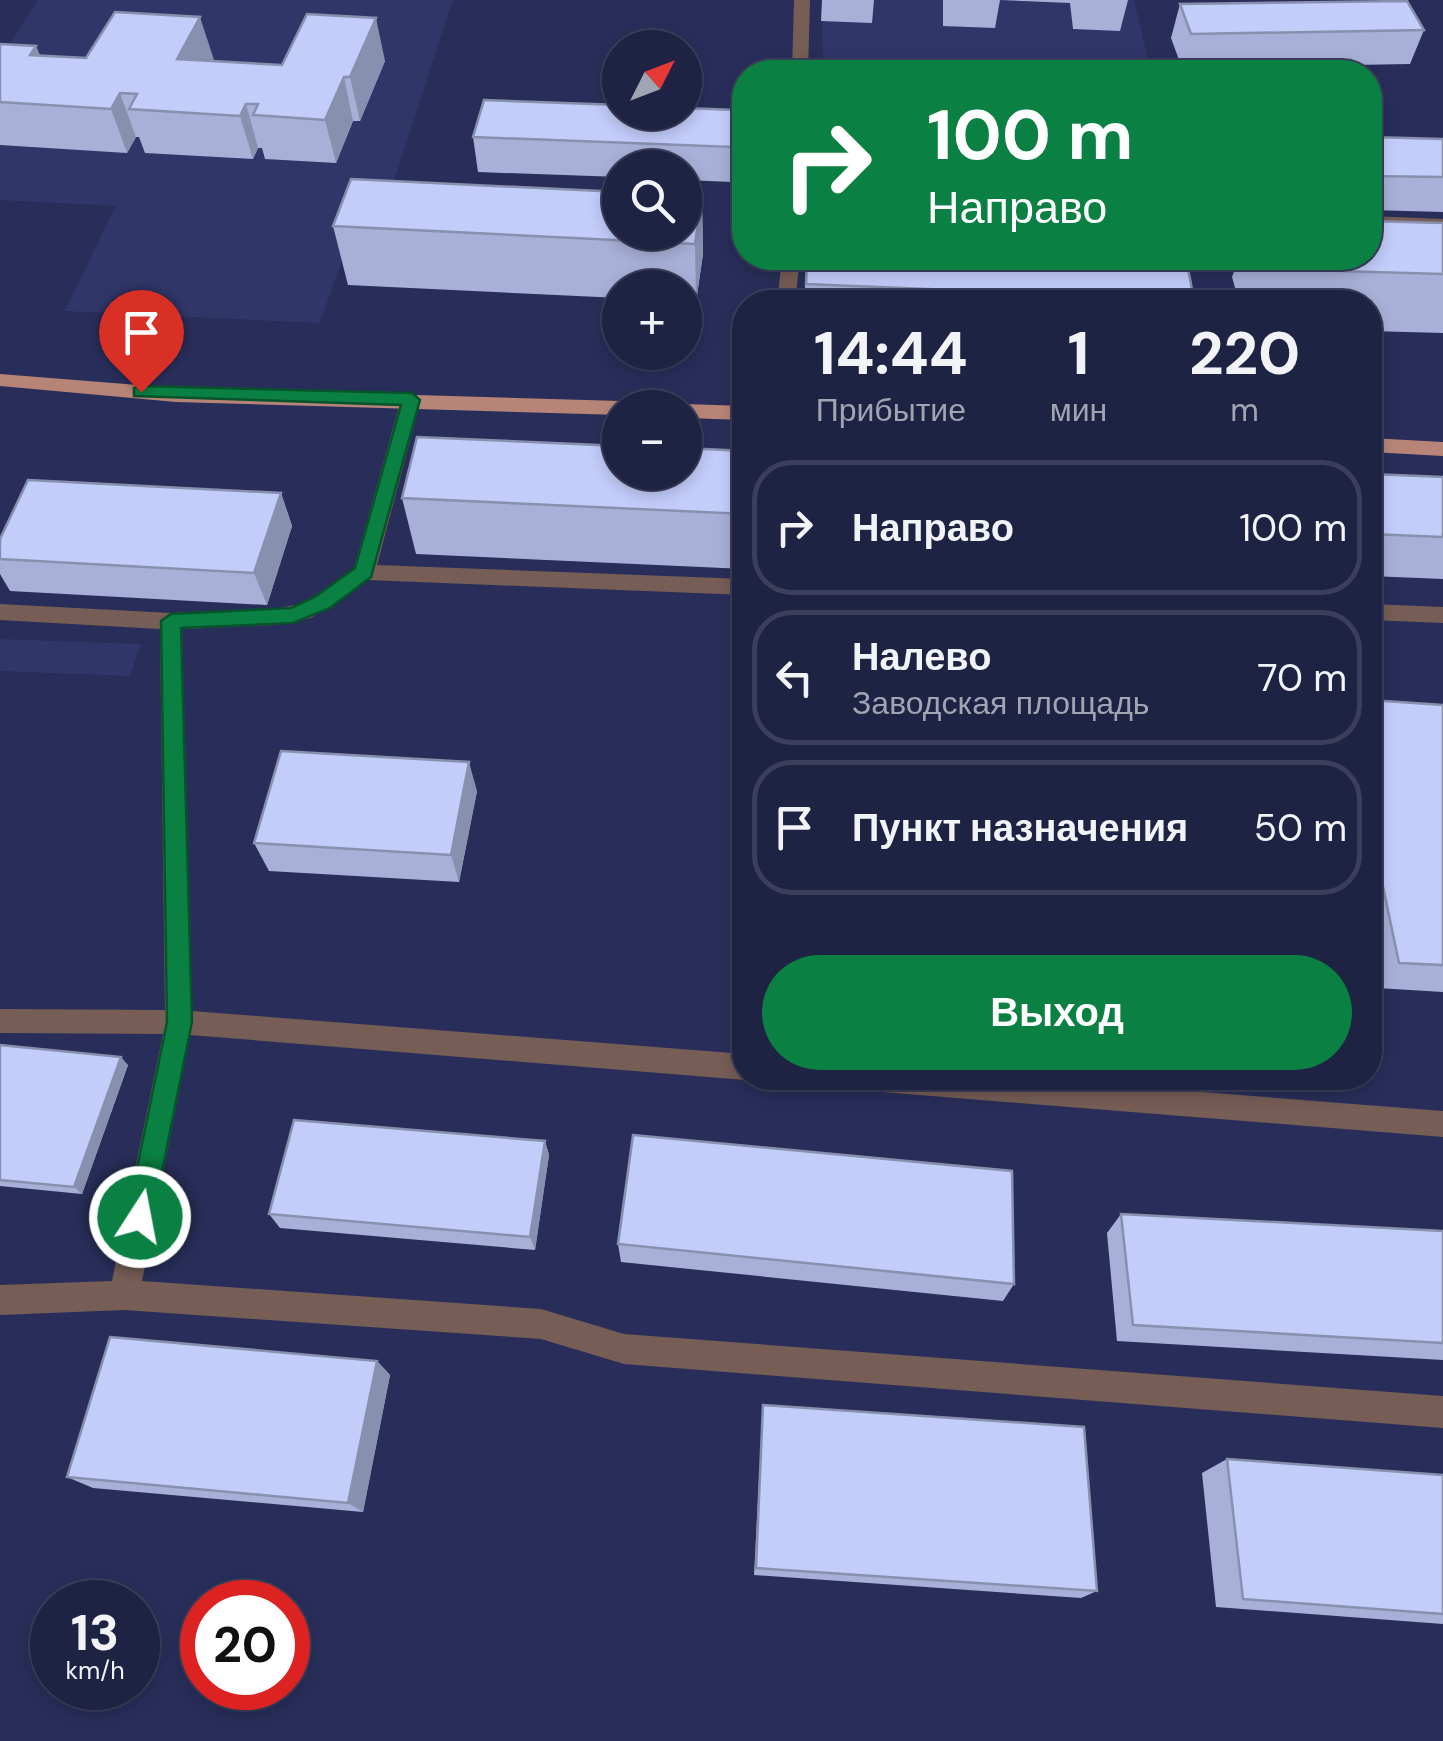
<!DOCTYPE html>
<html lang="ru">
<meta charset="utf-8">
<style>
:root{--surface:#1e2243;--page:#262a4a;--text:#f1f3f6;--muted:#a1a4b2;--line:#3c3f5c;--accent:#0b8043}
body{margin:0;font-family:"DM Sans",sans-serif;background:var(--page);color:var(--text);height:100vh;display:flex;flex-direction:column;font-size:38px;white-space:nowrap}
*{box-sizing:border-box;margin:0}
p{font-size:32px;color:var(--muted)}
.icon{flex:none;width:55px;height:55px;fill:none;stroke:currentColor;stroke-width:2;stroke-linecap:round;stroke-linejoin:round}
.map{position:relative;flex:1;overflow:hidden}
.sheet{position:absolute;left:732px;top:290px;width:650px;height:800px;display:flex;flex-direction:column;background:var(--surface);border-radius:40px;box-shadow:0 5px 15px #0003,0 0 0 2px var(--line)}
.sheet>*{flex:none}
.hud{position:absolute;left:732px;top:60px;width:650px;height:210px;border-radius:40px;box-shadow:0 5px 15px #0003,0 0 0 2px var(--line);background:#0b8043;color:#fff;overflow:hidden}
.needle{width:65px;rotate:48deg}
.buttons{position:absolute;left:602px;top:30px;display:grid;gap:20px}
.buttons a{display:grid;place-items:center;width:100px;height:100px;border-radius:50%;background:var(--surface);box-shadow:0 5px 15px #0003,0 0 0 2px var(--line);font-size:50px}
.speed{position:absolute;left:30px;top:1580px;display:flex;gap:20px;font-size:50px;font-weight:700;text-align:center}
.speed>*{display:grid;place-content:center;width:130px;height:130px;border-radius:50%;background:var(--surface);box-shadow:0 5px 15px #0003,0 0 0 2px var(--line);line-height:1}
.speed small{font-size:25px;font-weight:400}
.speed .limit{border:15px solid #d22;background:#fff;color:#111}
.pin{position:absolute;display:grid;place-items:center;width:85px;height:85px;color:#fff;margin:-102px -42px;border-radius:50% 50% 50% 0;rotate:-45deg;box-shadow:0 0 10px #0007}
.pin .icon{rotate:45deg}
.me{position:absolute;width:110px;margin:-55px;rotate:11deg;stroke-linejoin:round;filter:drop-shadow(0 0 8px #0008)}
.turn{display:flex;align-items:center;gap:35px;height:210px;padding:0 30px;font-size:45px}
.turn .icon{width:130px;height:130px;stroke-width:2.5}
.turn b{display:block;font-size:70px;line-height:85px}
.eta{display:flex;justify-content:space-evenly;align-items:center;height:170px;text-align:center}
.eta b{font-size:60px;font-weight:700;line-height:70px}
.button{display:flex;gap:20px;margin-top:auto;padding:20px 30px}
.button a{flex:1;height:115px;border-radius:60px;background:var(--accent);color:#fff;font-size:40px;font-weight:700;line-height:115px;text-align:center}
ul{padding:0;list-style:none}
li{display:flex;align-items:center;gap:30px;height:135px;margin:0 20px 15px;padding:0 10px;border:5px solid var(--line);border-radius:40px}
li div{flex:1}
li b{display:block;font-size:38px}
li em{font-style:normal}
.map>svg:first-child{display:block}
</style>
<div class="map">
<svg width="1443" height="1741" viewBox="0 0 1443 1741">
<rect width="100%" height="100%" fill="#282e59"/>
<g fill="#303668">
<path d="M38,0H453L392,186L368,185L320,323L64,311L116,206L0,200V59Z"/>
<path d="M822,0H1134L1151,72H823Z"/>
<path d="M0,639L141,644L130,676L0,671Z"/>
</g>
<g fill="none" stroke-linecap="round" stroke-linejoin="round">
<g fill="#765d56" fill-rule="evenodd">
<path d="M794,0H810L808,72H792Z"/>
<path d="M1370,216L1443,219V229L1370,226Z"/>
<path d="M782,258H800L795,302H777Z"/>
<path d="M411,392L421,399L377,565L745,579V595L368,580L311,618L275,625L182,629L192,1011L745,1054V1078H750L745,1080L190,1035L142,1281L541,1309L624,1334L1443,1396V1428L624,1364L541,1339L124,1310L0,1315V1285L112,1281L163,1034L0,1033V1009L165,1010L160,629L0,620V604L171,613L275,609L305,603L354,568L401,399Z"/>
<path d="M1370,604L1443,607V623L1370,620Z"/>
<path d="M856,1078H1023L1443,1111V1137L870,1091L860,1087Z"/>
</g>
<g fill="#b78578" fill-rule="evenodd">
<path d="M0,374L176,388L620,401L630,408H620V415L176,402L0,386Z"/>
<path d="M685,404L745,406V420L685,418V408H677Z"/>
<path d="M1370,438L1443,442V456L1370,452Z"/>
</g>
</g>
<g fill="#a8b0d7">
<path d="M822,0H874L872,23L821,21Z"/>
<path d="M933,0H1128L1120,31L1073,29L1070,3L1000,0L995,28L943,26V0Z"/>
<path d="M1180,4L1424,30L1410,64L1182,68L1171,38Z"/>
<path d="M0,44L36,46L40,56L86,58L213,61L282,65L385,61L360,121H353L336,163L265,159L262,148H258L253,159L145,153L139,137H136L127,153L0,145Z"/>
<path d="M736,110V144L732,182L685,180V168H620V177L478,172L473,137Z"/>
<path d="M1370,137L1443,139V212L1370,210Z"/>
<path d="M702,196L703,254L696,302H685V288H620V298L348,285L333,226Z"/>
<path d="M1443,223V333L1370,331V302H1239L1232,277L1239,258H1370Z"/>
<path d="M807,258L1194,300L1193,302H804Z"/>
<path d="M745,451V569L416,554L402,498Z"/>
<path d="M1370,474L1443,477V579L1370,576Z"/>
<path d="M281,493L292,526L267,605L10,591L0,574V539Z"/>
<path d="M1370,700L1443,705V992L1377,988L1370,953Z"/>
<path d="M477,791L459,882L269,871L254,843Z"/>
<path d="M0,1045L128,1065L82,1194L0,1186Z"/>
<path d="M545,1141L549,1155L535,1250L280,1228L269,1214Z"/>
<path d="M1121,1214L1443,1231V1360L1117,1341L1107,1233Z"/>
<path d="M618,1244L1014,1284L1003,1301L621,1262Z"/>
<path d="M377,1361L390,1375L363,1512L93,1488L67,1477Z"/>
<path d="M763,1405L1097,1591L1081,1598L754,1575Z"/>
<path d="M1227,1459L1443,1475V1624L1216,1607L1202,1473Z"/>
</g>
<g fill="#8890af">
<path d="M200,17L214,60L177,59Z"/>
<path d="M376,18L385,61L360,121L350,77Z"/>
<path d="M36,46L54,89L30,55Z"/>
<path d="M344,77L353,121L336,163L325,120Z"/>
<path d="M120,93L136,137L127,153L111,109Z"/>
<path d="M246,104L258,148L253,159L240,116Z"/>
<path d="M736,110V144L732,182L733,147Z"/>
<path d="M702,196L703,254L696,302L695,244Z"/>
<path d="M281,493L292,526L267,605L254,573Z"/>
<path d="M469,762L477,791L459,882L451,855Z"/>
<path d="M121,1057L128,1065L82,1194L74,1187Z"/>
<path d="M545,1141L549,1155L535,1250L530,1237Z"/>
<path d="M377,1361L390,1375L363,1512L348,1503Z"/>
</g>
<g fill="#c3cdfa" stroke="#8890af" stroke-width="2.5">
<path d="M1407,1L1424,30L1191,34L1180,4Z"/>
<path d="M115,12L200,17L177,59L282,65L307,14L376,18L350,77H344L325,120L253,115L258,104H246L240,116L129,109L137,94L120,93L111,109L0,102V44L36,46L30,55L86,58Z"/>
<path d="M484,100L620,105V112H685V108L736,110L733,147L473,137Z"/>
<path d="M1370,137L1443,139V177L1370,176Z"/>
<path d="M351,179L620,192V232H685V195L702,196L695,244L333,226Z"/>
<path d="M1370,221L1443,223V274L1267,269L1263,258H1370Z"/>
<path d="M807,258H1186L1194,300L806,284Z"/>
<path d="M417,437L620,446V472H685V448L745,451V514L402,498Z"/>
<path d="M1370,474L1443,477V537L1370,534Z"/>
<path d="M28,480L281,493L254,573L0,559V539Z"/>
<path d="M1370,700L1443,705V965L1399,963L1370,825Z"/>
<path d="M281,751L469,762L451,855L254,843Z"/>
<path d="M0,1045L121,1057L74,1187L0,1180Z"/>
<path d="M294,1120L545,1141L530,1237L269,1214Z"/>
<path d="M633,1135L1012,1171L1014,1284L618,1244Z"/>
<path d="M1121,1214L1443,1231V1343L1133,1325Z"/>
<path d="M110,1337L377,1361L348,1503L67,1477Z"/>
<path d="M763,1405L1084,1427L1097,1591L756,1568Z"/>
<path d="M1227,1459L1443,1475V1614L1243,1599Z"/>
</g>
<path fill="#0b8043" stroke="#07532c" stroke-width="2.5" d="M141,386L412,393L420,400L371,577L330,608L293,623L181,628L192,1022L153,1217L149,1226L140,1230L130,1226L127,1217L167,1022L161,621L171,614L291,608L315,597L355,568L401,405L134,396V388Z"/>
</svg>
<div class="buttons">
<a><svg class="needle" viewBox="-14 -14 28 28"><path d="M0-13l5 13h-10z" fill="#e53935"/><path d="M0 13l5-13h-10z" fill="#a1a4b2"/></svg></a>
<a><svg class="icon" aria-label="search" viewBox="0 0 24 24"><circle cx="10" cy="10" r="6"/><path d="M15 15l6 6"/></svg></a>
<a>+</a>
<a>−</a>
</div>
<div class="speed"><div>13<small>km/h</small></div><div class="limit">20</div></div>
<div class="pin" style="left:141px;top:392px;background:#d93025"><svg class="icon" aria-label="arrive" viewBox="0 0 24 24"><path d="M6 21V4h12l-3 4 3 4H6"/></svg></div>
<svg class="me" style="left:140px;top:1217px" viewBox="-20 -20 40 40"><circle r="17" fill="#0b8043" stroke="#fff" stroke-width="3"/><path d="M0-11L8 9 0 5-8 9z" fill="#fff"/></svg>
<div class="hud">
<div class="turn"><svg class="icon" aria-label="right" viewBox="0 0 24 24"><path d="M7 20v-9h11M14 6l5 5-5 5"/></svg><div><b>100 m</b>Направо</div></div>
</div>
<section class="sheet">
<div class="eta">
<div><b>14:44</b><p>Прибытие</p></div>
<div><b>1</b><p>мин</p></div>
<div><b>220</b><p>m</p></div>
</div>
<ul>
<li><svg class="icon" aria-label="right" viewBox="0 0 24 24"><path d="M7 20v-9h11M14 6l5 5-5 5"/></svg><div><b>Направо</b></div><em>100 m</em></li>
<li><svg class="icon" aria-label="left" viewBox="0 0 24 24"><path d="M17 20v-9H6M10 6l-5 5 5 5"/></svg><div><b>Налево</b><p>Заводская площадь</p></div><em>70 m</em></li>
<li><svg class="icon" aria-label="arrive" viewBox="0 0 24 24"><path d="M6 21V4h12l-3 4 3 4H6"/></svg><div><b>Пункт назначения</b></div><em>50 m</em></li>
</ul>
<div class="button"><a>Выход</a></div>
</section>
</div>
